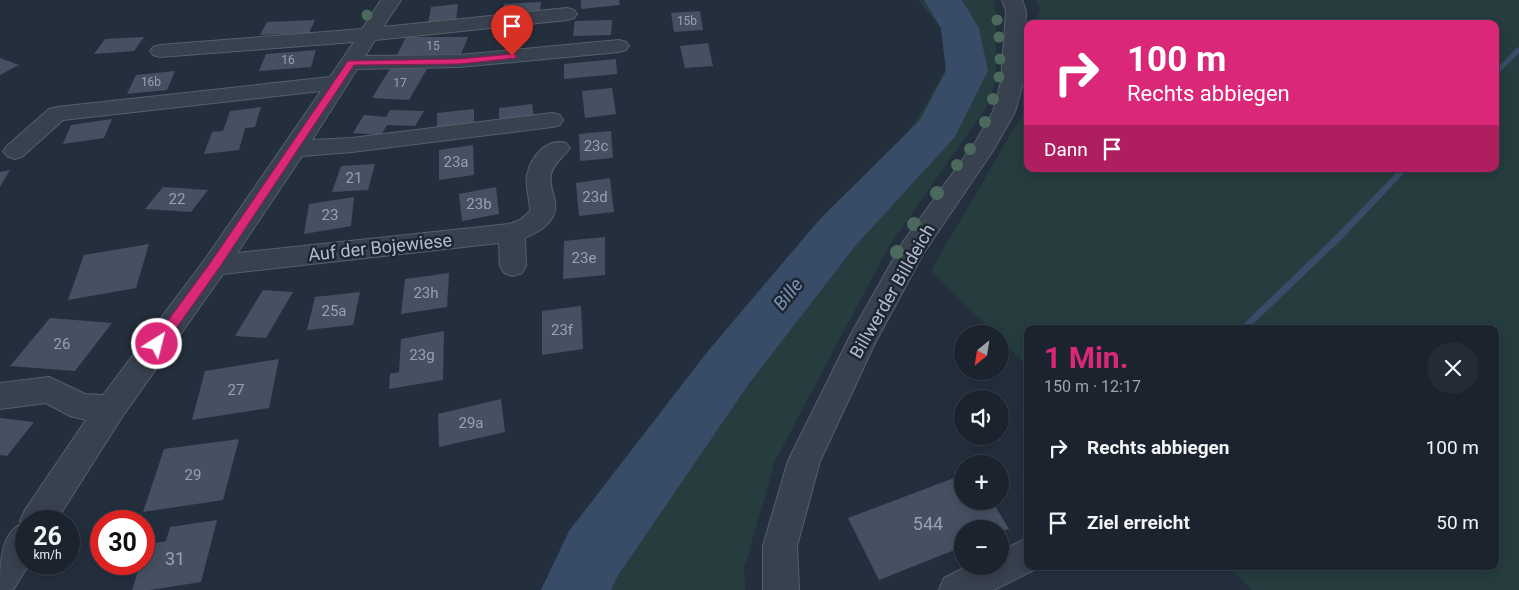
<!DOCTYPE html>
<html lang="de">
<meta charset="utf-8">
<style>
:root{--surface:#1b232e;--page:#242b36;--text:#f1f3f6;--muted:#a0a4aa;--line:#39404a;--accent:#db2777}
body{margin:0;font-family:Roboto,sans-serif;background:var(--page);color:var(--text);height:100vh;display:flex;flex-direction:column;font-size:19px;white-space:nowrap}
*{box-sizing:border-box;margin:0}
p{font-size:16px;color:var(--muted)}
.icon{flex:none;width:28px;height:28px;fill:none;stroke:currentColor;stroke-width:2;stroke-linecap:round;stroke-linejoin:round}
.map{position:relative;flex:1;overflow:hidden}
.details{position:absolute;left:1024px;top:325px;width:475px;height:245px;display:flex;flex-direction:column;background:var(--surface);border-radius:10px;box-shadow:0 2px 12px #0003,0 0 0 1px var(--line)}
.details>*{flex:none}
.hud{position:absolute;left:1024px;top:20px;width:475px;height:152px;border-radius:10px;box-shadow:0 2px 12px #0003,0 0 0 1px var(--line);background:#db2777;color:#fff;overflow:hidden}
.needle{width:32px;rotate:210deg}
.fabs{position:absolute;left:954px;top:325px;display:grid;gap:10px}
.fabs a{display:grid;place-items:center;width:55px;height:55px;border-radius:50%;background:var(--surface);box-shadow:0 2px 12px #0003,0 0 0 1px var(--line);font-size:25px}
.speed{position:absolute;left:15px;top:510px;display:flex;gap:10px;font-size:25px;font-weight:700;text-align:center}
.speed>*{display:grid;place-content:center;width:65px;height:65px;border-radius:50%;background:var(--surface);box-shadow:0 2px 12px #0003,0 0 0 1px var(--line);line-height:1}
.speed small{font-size:12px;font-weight:400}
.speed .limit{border:8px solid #d22;background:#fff;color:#111}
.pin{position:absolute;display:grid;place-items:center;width:42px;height:42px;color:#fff;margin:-51px -21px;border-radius:50% 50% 50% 0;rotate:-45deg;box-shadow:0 0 5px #0007}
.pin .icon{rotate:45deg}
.me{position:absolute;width:55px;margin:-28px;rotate:36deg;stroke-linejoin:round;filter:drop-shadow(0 0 4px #0008)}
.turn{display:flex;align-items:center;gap:18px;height:105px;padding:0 20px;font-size:22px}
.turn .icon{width:65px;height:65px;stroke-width:2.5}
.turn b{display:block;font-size:35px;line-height:42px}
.then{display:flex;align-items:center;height:48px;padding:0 20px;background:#0003;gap:10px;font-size:19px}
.round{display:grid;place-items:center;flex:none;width:52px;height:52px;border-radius:26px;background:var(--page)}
.overview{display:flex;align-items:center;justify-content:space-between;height:85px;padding:0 20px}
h1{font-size:30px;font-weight:700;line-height:38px;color:var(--accent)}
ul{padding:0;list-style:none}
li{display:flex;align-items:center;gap:15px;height:75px;padding:0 20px}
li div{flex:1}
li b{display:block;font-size:19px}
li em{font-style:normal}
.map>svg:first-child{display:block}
</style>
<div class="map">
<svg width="1519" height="590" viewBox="0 0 1519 590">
<rect width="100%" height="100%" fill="#242f3e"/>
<g fill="#263c3f">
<path d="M918,0H994L996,12V80L986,108L889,246L775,461L744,569L745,590H548L570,544L917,120L948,65L945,33Z"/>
<path d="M1036,0H1519V590H1252L1229,566H1495V329H1028L1027,366L1000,338V334H995L931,270L1022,115L1027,82L1028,169H1495V24H1035L1040,9Z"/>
</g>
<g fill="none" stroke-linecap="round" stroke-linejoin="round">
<g fill="#394c67" fill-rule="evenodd">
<path d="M1519,47V53L1497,75L1495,76V70L1517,48Z"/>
<path d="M1400,169H1408L1342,239L1248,329H1238L1336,235Z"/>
</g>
<path fill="#394c67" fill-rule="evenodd" d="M924,0H962L979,28L988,71L955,137L856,245L748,385L617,577L611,590H541L569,531L708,351L820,219L920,120L946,71L941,28Z"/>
</g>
<g fill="#455162">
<path d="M581,0H619L620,5L581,9Z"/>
<path d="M541,2L540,13L503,15L504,4Z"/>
<path d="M458,4L456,21L428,24L431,7Z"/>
<path d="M700,11L703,30L674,32L671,13Z"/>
<path d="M315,20L309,33L260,35L267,22Z"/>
<path d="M612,20L611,35L573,36L575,21Z"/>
<path d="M144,37L134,51L94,54L105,39Z"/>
<path d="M406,37H468L461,54L397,55Z"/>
<path d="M708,43L713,66L685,68L680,46Z"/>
<path d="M316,50L311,67L259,71L266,54Z"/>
<path d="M0,58L19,65L0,75Z"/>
<path d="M616,59L617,74L564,79V64Z"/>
<path d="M391,67L427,69L409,100L372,98Z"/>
<path d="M175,71L167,90L127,94L136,75Z"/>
<path d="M612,88L616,114L585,118L582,91Z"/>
<path d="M532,104L534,118L499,123V108Z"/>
<path d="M261,107L255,127L245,128L239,150L204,154L212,132L223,131L230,111Z"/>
<path d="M474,109V124L437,129V113Z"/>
<path d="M390,110L424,111L415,126L387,125L381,135L353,133L364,115L386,117Z"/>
<path d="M112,119L104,138L63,144L71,125Z"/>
<path d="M611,131L613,158L580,161L579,134Z"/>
<path d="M473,145L474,175L439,180V150Z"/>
<path d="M375,164L368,190L332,192L341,166Z"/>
<path d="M10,170L0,187V172Z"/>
<path d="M610,178L614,212L579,216L576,183Z"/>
<path d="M163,187L208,190L191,212L145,209Z"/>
<path d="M496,187L499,214L462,221L459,194Z"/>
<path d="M354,197L351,226L304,234L309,204Z"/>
<path d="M605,237V275L563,279L564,241Z"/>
<path d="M149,244L136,288L68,300L84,255Z"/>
<path d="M449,273L447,307L401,314L405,279Z"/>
<path d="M263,290L293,292L266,338L235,336Z"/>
<path d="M360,292L353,325L307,330L315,297Z"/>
<path d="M581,306L583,349L542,355V311Z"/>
<path d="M50,318L112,323L75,371L10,366Z"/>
<path d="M444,331L443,380L389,389L390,374L399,372L401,339Z"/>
<path d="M279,359L269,408L192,420L205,371Z"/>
<path d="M501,399L505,432L439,447L438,414Z"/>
<path d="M0,418L34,422L7,456L0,455Z"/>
<path d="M239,439L223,500L143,512L164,449Z"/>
<path d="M962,475V501H992L1009,529L1000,532V529H962V547L879,580L848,518Z"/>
<path d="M217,520L201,582L150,590H132L140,564H144L146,545L166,541L170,527Z"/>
</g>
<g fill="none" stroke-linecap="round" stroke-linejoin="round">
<defs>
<g id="minor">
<path d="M381,0H401L383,27L567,8L574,10L577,14L574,18L567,20L375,40L365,56L459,55L619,40L626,42L629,46L626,50L619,52L459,67L357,69L312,140L352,138L552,113L560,115L563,120L560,125L552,127L352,152L302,156L237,253L509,224L520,220L530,211C530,199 525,187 527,175C531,156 547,138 566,143L570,148C564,157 554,162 551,174C549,183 553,192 555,201C558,221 541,231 525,238L526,266L522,273L513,276L504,273L500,266L499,243L223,274L122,417L56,521H26V564H29L13,590H0C0,567 0,534 21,524L20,521L25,510L86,420L70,416L46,403L0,409V383L49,377L85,394L103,395L206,258L321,91L63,120L23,156L15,159L7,156L3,151L7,146L49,109L57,107L330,77L354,42L160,57L153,55L150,51L153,47L160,45L362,29Z"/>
<path d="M1002,0H1022L1026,11L1023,82L1015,112L994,149L923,254L875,343L820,461L797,546L799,590H763V546L788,461L851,334L903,242L976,141L993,112L1001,82L1006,11Z"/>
<path d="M1028,538V566L1040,567L994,590H939L944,578L968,566H1000V551Z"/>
</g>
</defs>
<use href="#minor" stroke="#565f6c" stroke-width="2"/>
<use href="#minor" fill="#38414e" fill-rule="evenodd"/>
</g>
<g fill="#4b6a5d">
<circle cx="367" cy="15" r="5.5"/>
<circle cx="997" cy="20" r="5.5"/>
<circle cx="999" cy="37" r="5.5"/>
<circle cx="1000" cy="59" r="5.5"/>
<circle cx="999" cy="77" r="5.5"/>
<circle cx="993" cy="99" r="6"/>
<circle cx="985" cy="122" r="6"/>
<circle cx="970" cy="149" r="6"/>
<circle cx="957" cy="165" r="6"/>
<circle cx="937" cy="193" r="7"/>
<circle cx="914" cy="224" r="7"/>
<circle cx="897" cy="252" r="7"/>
</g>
<path fill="#db2777" stroke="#8e194d" d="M512,54H516V58L459,64L354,65L219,268L162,348H153L151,344L153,341L211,262L348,61L459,59Z"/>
<g text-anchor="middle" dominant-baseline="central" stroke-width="5" stroke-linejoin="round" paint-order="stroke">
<g font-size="12" fill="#98a1af">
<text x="687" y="21">15b</text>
<text x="433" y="46">15</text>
<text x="288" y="60">16</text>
<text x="151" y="82">16b</text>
<text x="400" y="83">17</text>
</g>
<g font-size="15" fill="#98a1af">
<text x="596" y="146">23c</text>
<text x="456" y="162">23a</text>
<text x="354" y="178">21</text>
<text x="595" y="197">23d</text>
<text x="177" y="199">22</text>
<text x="479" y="204">23b</text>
<text x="330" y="215">23</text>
<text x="584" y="258">23e</text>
<text x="426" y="293">23h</text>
<text x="334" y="311">25a</text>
<text x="562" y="330">23f</text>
<text x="62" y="344">26</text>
<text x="422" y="355">23g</text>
<text x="236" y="390">27</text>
<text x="471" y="423">29a</text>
<text x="193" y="475">29</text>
</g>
<g font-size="18" fill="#b4bcc9" stroke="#1d2633">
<text transform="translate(380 247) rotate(-6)">Auf der Bojewiese</text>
<text transform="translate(892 291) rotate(-60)">Billwerder Billdeich</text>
</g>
<g font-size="18" fill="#98a1af">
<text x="928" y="523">544</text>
<text x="175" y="558">31</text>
</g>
<g font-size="19" font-style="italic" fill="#7c92b1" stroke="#1d2633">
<text transform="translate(788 294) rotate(-51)">Bille</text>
</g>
</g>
</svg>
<div class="fabs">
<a><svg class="needle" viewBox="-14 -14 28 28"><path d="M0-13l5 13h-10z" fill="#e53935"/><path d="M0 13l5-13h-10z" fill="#a0a4aa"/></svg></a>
<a><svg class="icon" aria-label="sound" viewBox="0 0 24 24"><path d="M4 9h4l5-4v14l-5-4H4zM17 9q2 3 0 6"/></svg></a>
<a>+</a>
<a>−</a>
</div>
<div class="speed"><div>26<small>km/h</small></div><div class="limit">30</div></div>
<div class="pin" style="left:512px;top:56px;background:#d93025"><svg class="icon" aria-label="arrive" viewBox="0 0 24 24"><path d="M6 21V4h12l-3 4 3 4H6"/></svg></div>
<svg class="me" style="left:157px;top:344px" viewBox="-20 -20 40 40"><circle r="17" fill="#db2777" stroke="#fff" stroke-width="3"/><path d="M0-11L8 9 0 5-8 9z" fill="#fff"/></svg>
<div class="hud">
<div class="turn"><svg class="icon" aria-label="right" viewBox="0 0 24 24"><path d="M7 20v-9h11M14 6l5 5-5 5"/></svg><div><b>100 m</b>Rechts abbiegen</div></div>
<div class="then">Dann<svg class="icon" aria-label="arrive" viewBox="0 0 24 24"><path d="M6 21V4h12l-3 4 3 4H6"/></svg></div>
</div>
<section class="details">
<div class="overview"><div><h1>1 Min.</h1><p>150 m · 12:17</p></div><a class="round"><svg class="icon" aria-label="close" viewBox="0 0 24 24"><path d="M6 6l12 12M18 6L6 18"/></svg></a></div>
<ul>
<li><svg class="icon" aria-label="right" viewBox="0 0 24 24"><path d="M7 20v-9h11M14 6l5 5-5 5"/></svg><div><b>Rechts abbiegen</b></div><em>100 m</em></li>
<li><svg class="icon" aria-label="arrive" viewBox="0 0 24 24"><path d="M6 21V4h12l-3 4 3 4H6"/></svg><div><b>Ziel erreicht</b></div><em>50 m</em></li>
</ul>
</section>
</div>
